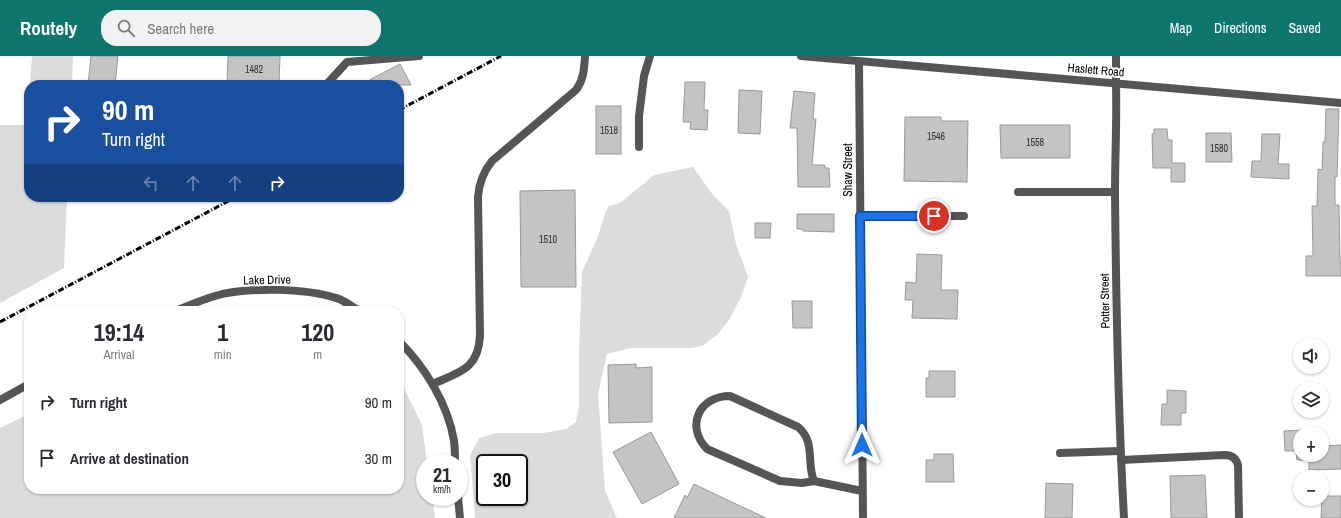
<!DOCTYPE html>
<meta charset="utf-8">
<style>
:root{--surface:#fff;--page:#f2f2f3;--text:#2b2b33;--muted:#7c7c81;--accent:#0f766e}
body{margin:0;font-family:"Archivo Narrow",sans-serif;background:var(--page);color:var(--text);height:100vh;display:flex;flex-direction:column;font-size:15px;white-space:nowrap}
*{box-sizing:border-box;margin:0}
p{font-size:13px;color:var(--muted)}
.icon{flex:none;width:22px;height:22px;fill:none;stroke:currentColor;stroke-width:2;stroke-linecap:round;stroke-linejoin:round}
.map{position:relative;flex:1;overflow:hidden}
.panel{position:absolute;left:24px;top:250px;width:380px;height:188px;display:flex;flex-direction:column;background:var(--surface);border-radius:16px;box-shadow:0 1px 3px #0004}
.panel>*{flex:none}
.banner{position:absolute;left:24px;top:24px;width:380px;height:122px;border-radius:16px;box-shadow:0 1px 3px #0004;background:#1a4fa0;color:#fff;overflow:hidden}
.controls{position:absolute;left:1293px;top:282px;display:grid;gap:8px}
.controls a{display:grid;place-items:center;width:36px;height:36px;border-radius:50%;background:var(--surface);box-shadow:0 1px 3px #0004;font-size:20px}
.speed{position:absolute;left:416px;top:398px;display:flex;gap:8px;font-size:20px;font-weight:700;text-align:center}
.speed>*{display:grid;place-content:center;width:52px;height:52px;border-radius:50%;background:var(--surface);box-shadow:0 1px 3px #0004;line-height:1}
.speed small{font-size:10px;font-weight:400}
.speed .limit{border:2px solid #111;border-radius:6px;background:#fff;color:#111}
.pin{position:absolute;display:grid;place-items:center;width:34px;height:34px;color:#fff;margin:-17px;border:2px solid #fff;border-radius:50%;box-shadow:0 1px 4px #0007}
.me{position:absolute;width:44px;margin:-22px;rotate:0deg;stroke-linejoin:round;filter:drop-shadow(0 0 3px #0008)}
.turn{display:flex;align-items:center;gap:14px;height:84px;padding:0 12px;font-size:18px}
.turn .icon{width:52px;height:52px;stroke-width:2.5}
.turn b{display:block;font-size:28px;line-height:34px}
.lanes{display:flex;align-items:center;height:38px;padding:0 12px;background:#0003;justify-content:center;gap:20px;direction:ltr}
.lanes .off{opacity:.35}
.eta{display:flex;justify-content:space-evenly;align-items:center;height:68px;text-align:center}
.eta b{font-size:24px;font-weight:700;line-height:28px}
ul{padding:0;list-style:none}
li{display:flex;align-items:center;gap:12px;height:56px;padding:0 12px}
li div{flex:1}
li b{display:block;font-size:15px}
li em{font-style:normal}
header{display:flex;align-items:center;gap:24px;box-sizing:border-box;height:56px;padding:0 20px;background:var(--accent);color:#fff}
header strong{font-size:19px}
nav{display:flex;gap:22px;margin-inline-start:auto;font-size:14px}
.search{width:280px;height:36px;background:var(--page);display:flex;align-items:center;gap:10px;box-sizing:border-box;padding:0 14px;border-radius:16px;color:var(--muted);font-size:15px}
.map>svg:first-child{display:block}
</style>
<header>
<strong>Routely</strong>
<div class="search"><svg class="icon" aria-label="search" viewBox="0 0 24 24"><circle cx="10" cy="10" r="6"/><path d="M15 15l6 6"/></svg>Search here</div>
<nav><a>Map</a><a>Directions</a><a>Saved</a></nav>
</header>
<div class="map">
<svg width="1341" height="462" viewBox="0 0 1341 462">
<rect width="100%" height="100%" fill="#fff"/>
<g fill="#dcdcdc" fill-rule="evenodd">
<path d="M32,0H73L72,29H30Z"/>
<path d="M29,51V141H67L64,212L0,247V69H28Z"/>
<path d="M693,111L713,139L729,155L736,188L748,221L741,241L729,264L718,278L704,289L692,292H630L607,298L598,338L605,435L617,462H475L470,399L479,382L497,377H543L566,373L576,366L579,350V296L582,216L597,183L606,155L609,150L620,147L654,119ZM485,407H519V441H485Z"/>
<path d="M399,322L422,369L427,407H425V441H432L435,462H0V372L29,358V433H399Z"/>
</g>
<g fill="#c4c4c4" stroke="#999">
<path d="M91,0H118L115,29H88Z"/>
<path d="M228,0H280L279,28L227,26Z"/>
<path d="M400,8L411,29H360Z"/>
<path d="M685,26H705L704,54H708L707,74L690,73L691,66H683Z"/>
<path d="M739,34L762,35L760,78L738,77Z"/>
<path d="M794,35L815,37L813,63H816L812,109H825V112H829L830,131H798L797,72H790Z"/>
<rect x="596" y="50" width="25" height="48"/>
<path d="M1326,53H1339L1337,121L1335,120V149H1339L1340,206H1341V220H1306V200H1313L1312,150H1317L1318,113L1322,114L1323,86H1325Z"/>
<path d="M905,61H941V65H968L967,126L904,125Z"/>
<path d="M1000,69H1070V102H1001Z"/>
<path d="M1154,73H1167L1168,84H1172V107H1185V126H1171V112H1153L1152,78H1154Z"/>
<path d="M1206,77H1231L1232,106H1206Z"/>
<path d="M1262,78H1280L1278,108H1289V123L1251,121L1252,105H1261Z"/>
<path d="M575,134L576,231H521L520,135Z"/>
<path d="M797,158H834V176L803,175V173H797Z"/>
<path d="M755,167H771L770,182H755Z"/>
<path d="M917,198L942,199L941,234H958L957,263L912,262L913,244H905L906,226L916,227Z"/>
<path d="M792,245H812V272H793Z"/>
<path d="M636,308V312L652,311V366L609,367L608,309Z"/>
<path d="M929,315H955V341H926V322H929Z"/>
<path d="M1167,334L1186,335V357H1181V369H1161L1162,348H1167Z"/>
<path d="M1302,374V377H1300V399H1322V390L1341,389V413L1309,414V404H1297L1296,395H1285L1284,375Z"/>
<path d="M651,376L679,428L642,448L613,396Z"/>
<path d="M934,398H953L954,426H926V404H934Z"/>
<path d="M1205,419L1207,462H1171L1170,420Z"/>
<path d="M1046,427L1073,428L1072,462H1045Z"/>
<path d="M694,428L719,440L766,462H674L685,439L687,442Z"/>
<path d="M1322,440H1341V462H1321Z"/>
</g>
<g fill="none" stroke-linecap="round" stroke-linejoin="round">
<g stroke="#555" stroke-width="8">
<path d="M1116,0V28"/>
<path d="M326,29L347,6L419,0"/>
<path d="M639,91V60L644,20L650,0"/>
<path d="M1018,136H1115"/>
<path d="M861,160H964"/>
<path d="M433,328C459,316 478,314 480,280L478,141C479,127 483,116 492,105L576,34C584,23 584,13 585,0"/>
<path d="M1060,397L1120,395"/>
<path d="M1121,404L1225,399C1232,399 1236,402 1238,409L1239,462"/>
<path d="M814,425C806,406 816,386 798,371L730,340C699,340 685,370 707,393L780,425L802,427L814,425L862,435"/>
</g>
<g stroke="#555" stroke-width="8">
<path d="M859,5L863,462"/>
<path d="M1116,28C1117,64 1115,100 1115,137C1116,245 1118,354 1124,462"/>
</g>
<g stroke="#555" stroke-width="8">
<path d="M801,0L1341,47"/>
<path d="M175,255C188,250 201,244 215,240C245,231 306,232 336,242C344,244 352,251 360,255"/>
<path d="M399,285C425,311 448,348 454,385C455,392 455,400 455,407"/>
<path d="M0,344L29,328"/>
<path d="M458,441L460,462"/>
</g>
<g stroke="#000" stroke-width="3" stroke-dasharray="6 2 1 2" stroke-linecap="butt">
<path d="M399,54L501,0"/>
<path d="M0,266L236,141"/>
</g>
</g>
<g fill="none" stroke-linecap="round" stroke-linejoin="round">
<defs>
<path id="route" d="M862,389L860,160H934"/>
</defs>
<use href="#route" stroke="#114b97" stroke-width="10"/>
<use href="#route" stroke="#1a73e8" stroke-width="7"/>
</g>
<g text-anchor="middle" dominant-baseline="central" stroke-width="4" stroke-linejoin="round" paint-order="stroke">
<g font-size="10" fill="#313131">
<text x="254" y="13">1482</text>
<text x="609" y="74">1518</text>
<text x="936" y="80">1546</text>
<text x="1035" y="86">1558</text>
<text x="1219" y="92">1580</text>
<text x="548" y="183">1510</text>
</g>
<g font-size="12" fill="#000" stroke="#fff">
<text transform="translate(1096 14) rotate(5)">Haslett Road</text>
<text transform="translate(848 114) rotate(-90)">Shaw Street</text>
<text transform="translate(267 224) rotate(-1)">Lake Drive</text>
<text transform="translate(1105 245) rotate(-91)">Potter Street</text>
</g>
</g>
</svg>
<div class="controls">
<a><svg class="icon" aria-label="sound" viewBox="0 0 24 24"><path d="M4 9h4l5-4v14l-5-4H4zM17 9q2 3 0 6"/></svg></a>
<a><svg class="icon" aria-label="layers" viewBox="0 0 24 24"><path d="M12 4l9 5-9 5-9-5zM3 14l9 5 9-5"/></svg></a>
<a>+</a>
<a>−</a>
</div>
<div class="speed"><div>21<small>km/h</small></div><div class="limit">30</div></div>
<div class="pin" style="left:934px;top:160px;background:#d93025"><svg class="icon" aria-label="arrive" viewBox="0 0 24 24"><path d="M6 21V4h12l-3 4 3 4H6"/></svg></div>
<svg class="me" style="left:862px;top:389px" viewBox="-20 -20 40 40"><path d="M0-17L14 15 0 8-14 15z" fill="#1a73e8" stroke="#fff" stroke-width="4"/></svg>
<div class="banner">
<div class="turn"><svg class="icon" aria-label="right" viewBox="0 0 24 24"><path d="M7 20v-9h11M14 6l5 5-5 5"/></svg><div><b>90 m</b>Turn right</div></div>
<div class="lanes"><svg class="icon off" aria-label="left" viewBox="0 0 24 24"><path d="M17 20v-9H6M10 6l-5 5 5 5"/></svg><svg class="icon off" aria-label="ahead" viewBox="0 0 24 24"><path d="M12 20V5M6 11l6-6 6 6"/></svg><svg class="icon off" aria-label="ahead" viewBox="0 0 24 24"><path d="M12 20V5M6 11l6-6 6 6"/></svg><svg class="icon" aria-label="right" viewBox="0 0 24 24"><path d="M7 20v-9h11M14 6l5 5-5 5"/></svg></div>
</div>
<section class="panel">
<div class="eta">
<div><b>19:14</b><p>Arrival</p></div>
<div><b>1</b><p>min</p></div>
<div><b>120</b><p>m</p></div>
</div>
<ul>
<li><svg class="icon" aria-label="right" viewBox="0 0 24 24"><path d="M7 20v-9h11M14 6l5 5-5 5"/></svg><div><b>Turn right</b></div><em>90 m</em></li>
<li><svg class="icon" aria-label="arrive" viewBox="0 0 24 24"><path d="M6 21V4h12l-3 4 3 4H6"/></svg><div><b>Arrive at destination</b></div><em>30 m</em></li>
</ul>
</section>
</div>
